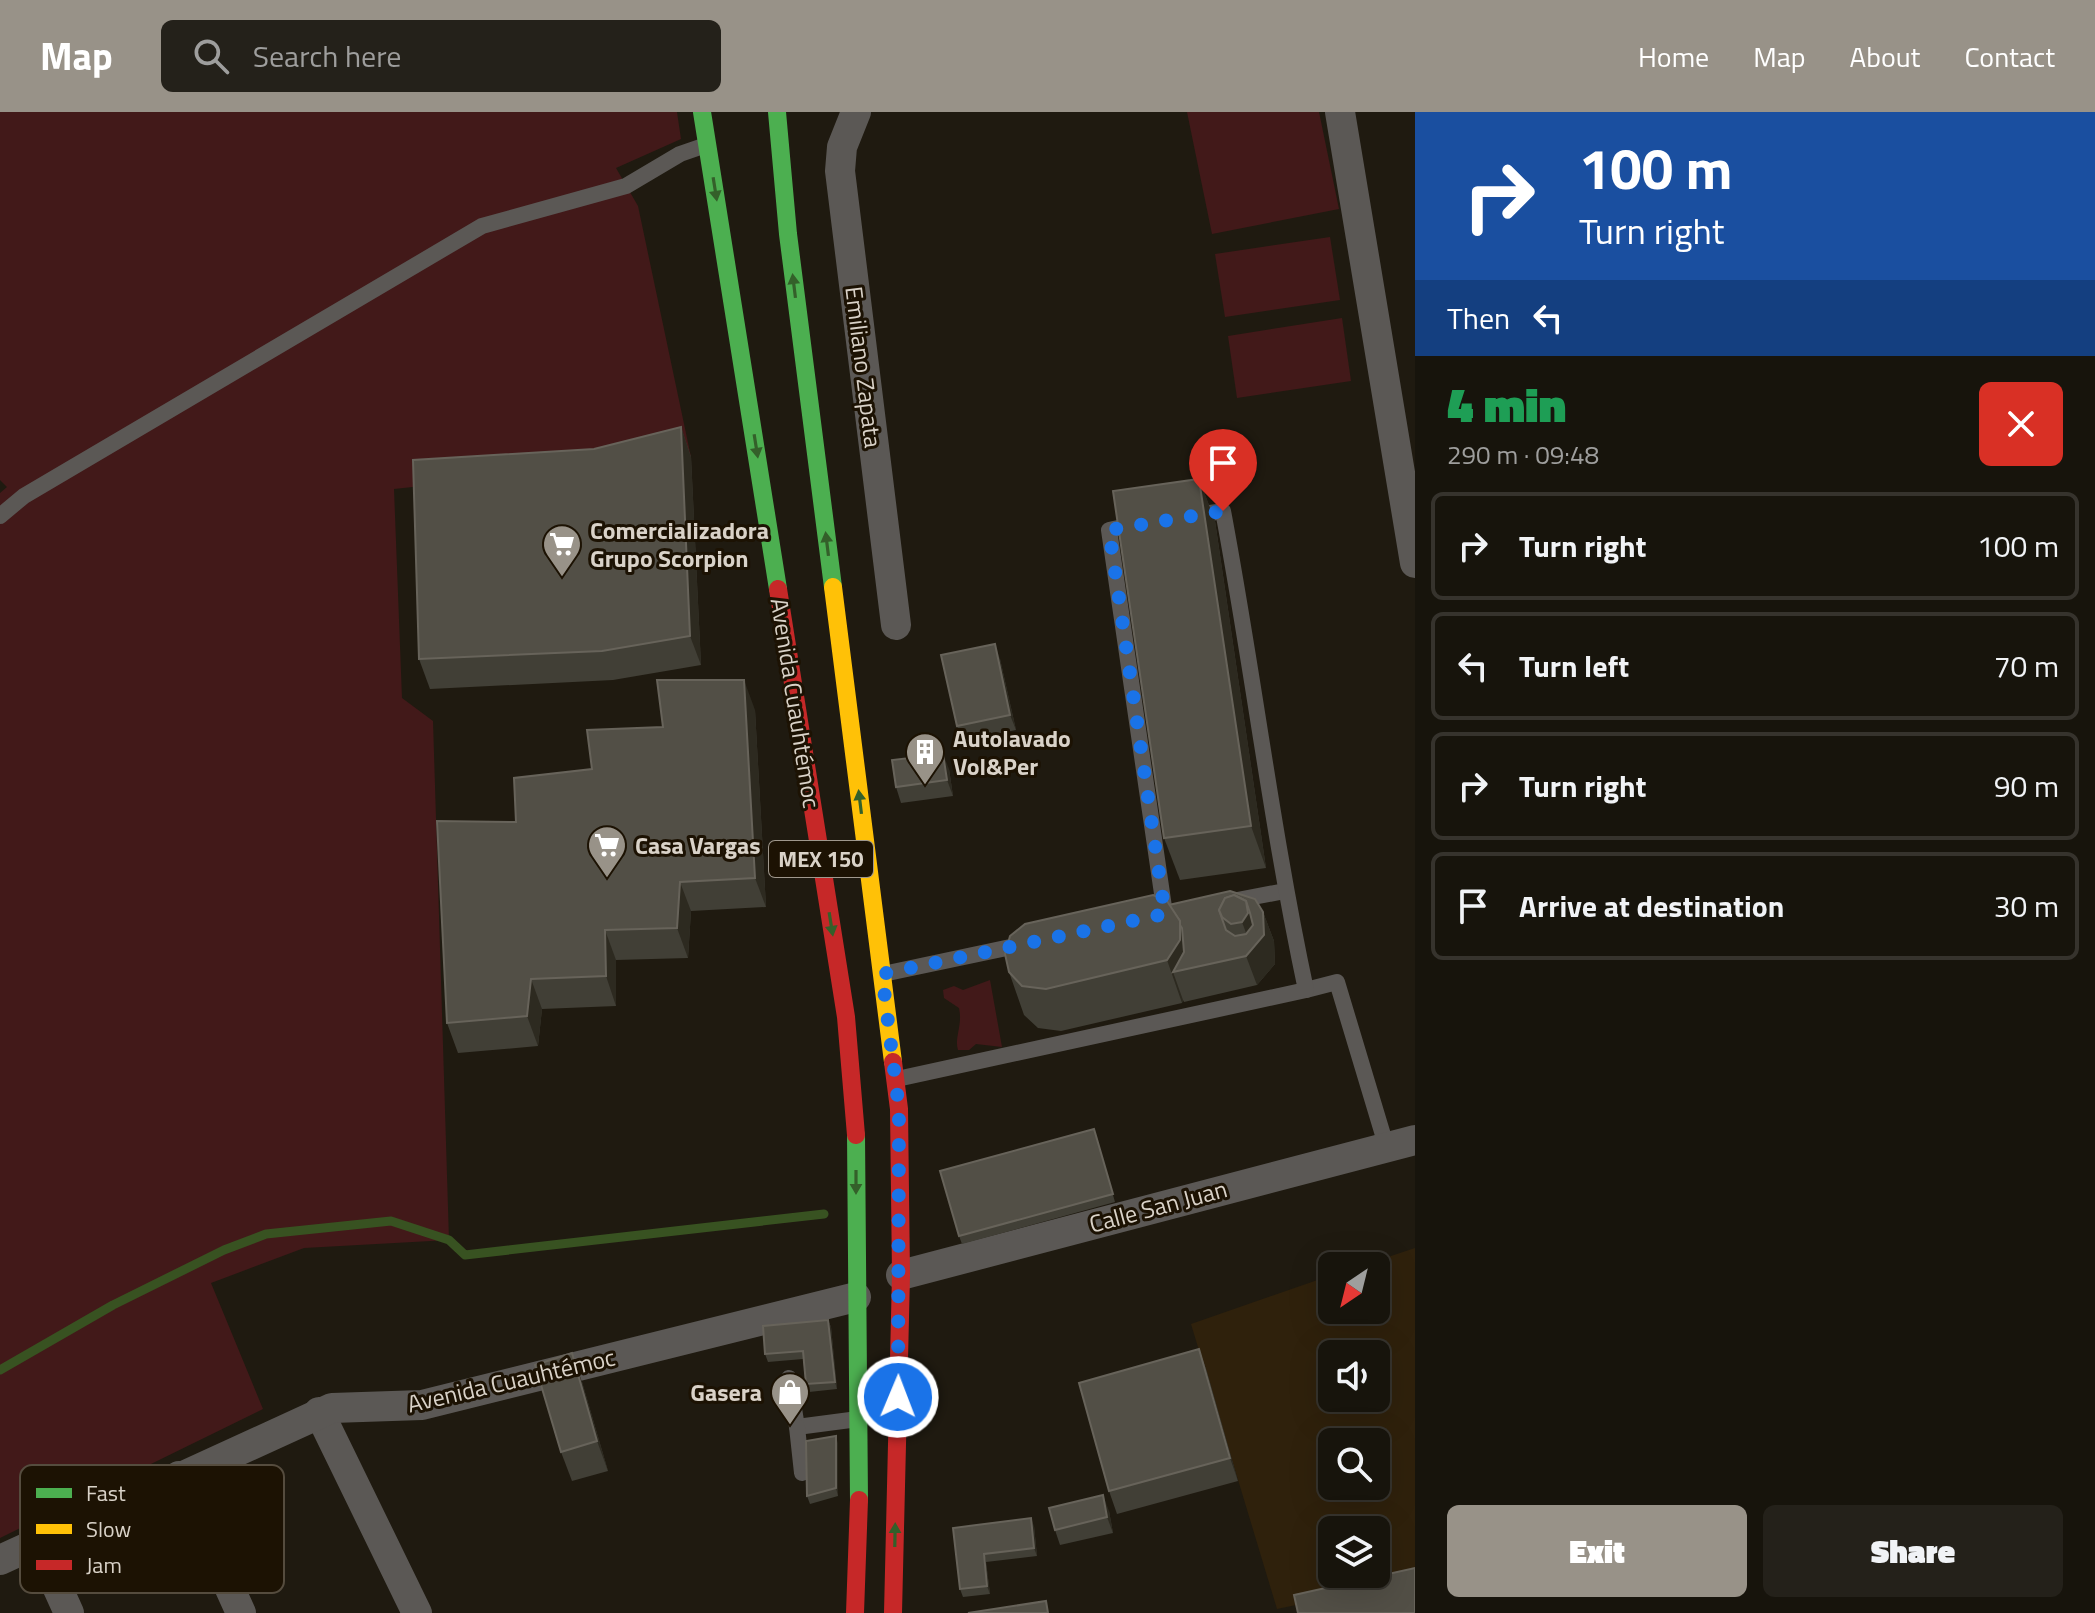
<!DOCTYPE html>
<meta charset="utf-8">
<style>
:root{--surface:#17140c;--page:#24211a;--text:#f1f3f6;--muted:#9e9e9d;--line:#36332d;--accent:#989288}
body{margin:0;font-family:"Titillium Web",sans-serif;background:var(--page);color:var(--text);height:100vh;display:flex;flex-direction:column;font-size:30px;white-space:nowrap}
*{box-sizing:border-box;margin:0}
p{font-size:26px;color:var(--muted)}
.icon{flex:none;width:44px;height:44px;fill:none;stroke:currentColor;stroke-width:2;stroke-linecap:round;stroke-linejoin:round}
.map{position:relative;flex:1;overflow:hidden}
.side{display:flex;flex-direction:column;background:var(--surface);width:680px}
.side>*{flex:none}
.guide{background:#1a4fa0;color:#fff;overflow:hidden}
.needle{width:52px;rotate:215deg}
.fabs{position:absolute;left:1318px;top:1140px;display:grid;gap:16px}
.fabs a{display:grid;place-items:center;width:72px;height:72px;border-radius:12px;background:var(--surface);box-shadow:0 8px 32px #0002,0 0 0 2px var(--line);font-size:40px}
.pin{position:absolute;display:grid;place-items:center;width:68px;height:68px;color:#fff;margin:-82px -34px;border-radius:50% 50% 50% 0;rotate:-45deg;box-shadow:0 0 8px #0007}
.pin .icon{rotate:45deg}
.me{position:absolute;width:88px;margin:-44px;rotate:1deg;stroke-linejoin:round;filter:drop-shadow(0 0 6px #0008)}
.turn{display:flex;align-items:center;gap:28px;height:168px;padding:0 32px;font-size:36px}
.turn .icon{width:104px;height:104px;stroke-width:2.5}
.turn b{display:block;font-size:56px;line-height:68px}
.then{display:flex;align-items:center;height:76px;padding:0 32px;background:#0003;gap:16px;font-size:30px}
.round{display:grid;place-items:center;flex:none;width:84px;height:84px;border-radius:12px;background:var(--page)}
.head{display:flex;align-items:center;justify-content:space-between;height:136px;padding:0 32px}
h1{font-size:48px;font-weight:800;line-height:60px;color:#1e9e55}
.cta{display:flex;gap:16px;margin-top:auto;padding:16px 32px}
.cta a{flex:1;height:92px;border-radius:12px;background:var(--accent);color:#fff;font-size:32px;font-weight:800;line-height:92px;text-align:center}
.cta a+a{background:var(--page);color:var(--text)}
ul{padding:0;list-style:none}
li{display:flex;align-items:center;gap:24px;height:108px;margin:0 16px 12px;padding:0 16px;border:4px solid var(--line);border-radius:12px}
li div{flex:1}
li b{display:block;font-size:30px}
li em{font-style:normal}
header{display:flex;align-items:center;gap:48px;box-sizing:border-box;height:112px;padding:0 40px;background:var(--accent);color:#fff}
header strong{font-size:38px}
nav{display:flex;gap:44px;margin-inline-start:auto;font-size:28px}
.search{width:560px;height:72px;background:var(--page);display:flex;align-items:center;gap:20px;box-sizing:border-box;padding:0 28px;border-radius:12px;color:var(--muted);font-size:30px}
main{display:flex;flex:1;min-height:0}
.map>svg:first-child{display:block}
</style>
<header>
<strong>Map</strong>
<div class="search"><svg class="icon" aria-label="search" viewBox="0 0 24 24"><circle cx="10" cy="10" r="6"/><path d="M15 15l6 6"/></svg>Search here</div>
<nav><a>Home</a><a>Map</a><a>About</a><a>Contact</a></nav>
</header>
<main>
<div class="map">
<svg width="1415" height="1501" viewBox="0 0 1415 1501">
<rect width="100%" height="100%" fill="#1f1a10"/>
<path fill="#2f210c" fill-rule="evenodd" d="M1415,1136V1468L1277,1497L1191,1212L1332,1163V1198H1376V1154H1361ZM1332,1242H1376V1286H1332ZM1332,1330H1376V1374H1332ZM1332,1418H1376V1462H1332Z"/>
<g fill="#421919">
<path d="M0,0H677L681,27L616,56L638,94L691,345L394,377L402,586L433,609L449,1128L304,1136L211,1171L263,1297L0,1426V381L7,375L0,368Z"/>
<path d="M1187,0H1319L1339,97L1212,122Z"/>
<path d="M1330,125L1340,188L1225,205L1215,142Z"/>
<path d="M1342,206L1351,269L1237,286L1228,224Z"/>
<path d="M990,868L1002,935L976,932L969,938H958C954,926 963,913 959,896L944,886L943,878L954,874L963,878Z"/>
</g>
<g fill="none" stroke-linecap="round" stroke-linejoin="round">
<path stroke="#385221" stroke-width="9" d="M0,1258L113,1193L224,1138L266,1122L391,1109L449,1128L465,1143L824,1102"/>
<g stroke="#5b5855" stroke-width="16">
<path d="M0,404L24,384L482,114L626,74L680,42L706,33"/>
<path d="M1136,412L1109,418L1165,802"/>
<path d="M1232,789L1285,779"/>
<path d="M883,862L1025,832"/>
<path d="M1306,878L1337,870L1386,1033"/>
<path d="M897,967L1306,878C1272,719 1253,558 1223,399L1191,404"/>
<path d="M789,1266L797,1315L858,1307"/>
<path d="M797,1315L802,1361"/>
</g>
<g stroke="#5b5855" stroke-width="30">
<path d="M856,0L842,35L840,59L896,513"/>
<path d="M1340,0L1415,451"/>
<path d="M901,1163L1415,1028"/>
<path d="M319,1300L417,1501"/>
<path d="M179,1364L241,1501"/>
<path d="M37,1430L69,1501"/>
<path d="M0,1448L332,1296L422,1293L856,1185"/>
</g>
<g stroke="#4caf50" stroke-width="18">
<path d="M702,0L778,477"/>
<path d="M777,0L788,122L833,475"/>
<path d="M856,1023L859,1388"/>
</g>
<path stroke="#ffc107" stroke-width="18" d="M833,475L893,950"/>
<g stroke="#c62828" stroke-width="18">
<path d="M778,477L846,905L856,1023"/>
<path d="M855,1501L859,1388"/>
<path d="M893,1501L901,1163L899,997L893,950"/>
</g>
</g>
<g fill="#413f36">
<path d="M681,315L691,345L701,553L613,568L430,577L419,547L594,337Z"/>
<path d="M1199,367L1215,409L1266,756L1180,768L1164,726Z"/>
<path d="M1000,547L1016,618L962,629L957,614Z"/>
<path d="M755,598L766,795L691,799L688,846L616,848V894L542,897L538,934L458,941L447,911L516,710L592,657L663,615Z"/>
<path d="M949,657L953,684L901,691L896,675Z"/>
<path d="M1169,793L1263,800L1274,829L1275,852L1257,873L1184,890L1183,888L1182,891L1061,919L1038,916L1024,903L1009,860Z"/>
<path d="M1094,1017L1115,1090L962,1132L959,1124Z"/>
<path d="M828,1208L831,1215L837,1277L809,1280L806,1272L803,1247L768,1250L765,1242Z"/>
<path d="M1199,1237L1207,1260L1238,1369L1117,1402L1109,1379Z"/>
<path d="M582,1270L608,1359L572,1369L561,1340Z"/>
<path d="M838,1331V1384L810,1392L807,1384Z"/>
<path d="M1109,1399L1113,1421L1060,1433L1055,1418Z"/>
<path d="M1034,1414L1037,1444L986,1450L990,1482L963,1485L960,1477L953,1416Z"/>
</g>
<g fill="#2d2a20">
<path d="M681,315L691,345L701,553L690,524Z"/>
<path d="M1199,367L1215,409L1266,756L1251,714Z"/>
<path d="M995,532L1000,547L1016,618L1010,603Z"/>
<path d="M744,568L755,598L766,795L755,766Z"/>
<path d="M943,642L949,657L953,684L947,668Z"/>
<path d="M680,770L691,799L688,846L677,816Z"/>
<path d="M1246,789L1263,800L1274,829L1275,852L1257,873L1246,844L1252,837L1242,810Z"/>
<path d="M1180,809L1195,851L1173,860L1183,888L1182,891L1167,848Z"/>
<path d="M605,818L616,848V894L606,864Z"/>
<path d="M531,867L542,897L538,934L527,904Z"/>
<path d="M828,1208L831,1215L837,1277L835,1270Z"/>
<path d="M1199,1237L1207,1260L1238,1369L1230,1346Z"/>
<path d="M572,1241L582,1270L608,1359L597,1329Z"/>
<path d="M836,1324L838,1331V1384L836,1376Z"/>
<path d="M1103,1383L1109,1399L1113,1421L1107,1405Z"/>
<path d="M1031,1406L1034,1414L1037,1444L1034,1436Z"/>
<path d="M984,1442L986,1450L990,1482L987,1474Z"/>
</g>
<g fill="#524f46" stroke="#67635a" stroke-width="2" fill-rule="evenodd">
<path d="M681,315L690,524L602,539L419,547L413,348L594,337Z"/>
<path d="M1199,367L1251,714L1164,726L1113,379Z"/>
<path d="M995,532L1010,603L957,614L941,543Z"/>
<path d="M657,568H744L755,766L680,770L677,816L605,818L606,864L531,867L527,904L447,911L437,709L516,710L514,666L592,657L587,618L663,615Z"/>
<path d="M943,642L947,668L896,675L892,648Z"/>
<path d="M1230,779L1255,787L1263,800L1264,823L1246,844L1173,860L1184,840L1182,816L1180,813V809L1169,793ZM1234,783L1246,789L1250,801L1253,813L1246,822L1235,824L1226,818L1219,798L1225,786Z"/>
<path d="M1153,783L1167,789L1180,809V828L1167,848L1046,877L1022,874L1009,860L1005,842L1010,824L1025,812Z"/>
<path d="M1234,783L1246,789L1248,801L1242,810L1231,812L1222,805L1219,798L1225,786Z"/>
<path d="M1094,1017L1113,1082L959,1124L940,1059Z"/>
<path d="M828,1208L835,1270L806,1272L803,1239L765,1242L763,1214Z"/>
<path d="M1199,1237L1230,1346L1109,1379L1079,1271Z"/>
<path d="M572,1241L597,1329L561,1340L535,1253Z"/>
<path d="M836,1324V1376L807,1384L806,1329Z"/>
<path d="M1103,1383L1107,1405L1055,1418L1049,1396Z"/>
<path d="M1031,1406L1034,1436L984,1442L987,1474L960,1477L953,1416Z"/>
<path d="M1415,1456V1501H1298L1294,1483Z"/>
<path d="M1046,1489L1048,1501H968Z"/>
</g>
<defs><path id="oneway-solid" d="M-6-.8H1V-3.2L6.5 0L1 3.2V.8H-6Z" transform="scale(2)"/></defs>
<g fill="#34602a">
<use href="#oneway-solid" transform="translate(715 77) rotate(81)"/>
<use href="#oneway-solid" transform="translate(794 174) rotate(-97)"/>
<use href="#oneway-solid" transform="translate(756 334) rotate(81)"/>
<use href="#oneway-solid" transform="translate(827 432) rotate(-97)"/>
<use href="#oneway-solid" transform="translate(860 690) rotate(-97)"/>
<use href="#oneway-solid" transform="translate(831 812) rotate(81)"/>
<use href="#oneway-solid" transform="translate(856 1070) rotate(90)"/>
<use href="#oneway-solid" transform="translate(895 1423) rotate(-89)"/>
</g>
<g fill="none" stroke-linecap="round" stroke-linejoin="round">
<path stroke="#1a73e8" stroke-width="14" stroke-dasharray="0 25.2" d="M898,1285L899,997L882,862L1165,802L1109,418L1223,399"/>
</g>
<defs>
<symbol id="supermarket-pin" viewBox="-11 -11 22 30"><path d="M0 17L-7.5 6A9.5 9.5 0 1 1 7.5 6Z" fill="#989288" stroke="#1c1203"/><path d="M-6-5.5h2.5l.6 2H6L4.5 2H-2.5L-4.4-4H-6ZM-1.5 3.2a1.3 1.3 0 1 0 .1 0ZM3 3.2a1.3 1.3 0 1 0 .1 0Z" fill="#fff"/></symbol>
<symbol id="building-pin" viewBox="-11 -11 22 30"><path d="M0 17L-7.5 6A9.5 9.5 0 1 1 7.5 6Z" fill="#989288" stroke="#1c1203"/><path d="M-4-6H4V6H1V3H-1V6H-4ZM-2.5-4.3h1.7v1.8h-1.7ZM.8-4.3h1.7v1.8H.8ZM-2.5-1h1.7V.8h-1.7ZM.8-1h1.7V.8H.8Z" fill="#fff"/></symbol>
<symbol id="shop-pin" viewBox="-11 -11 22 30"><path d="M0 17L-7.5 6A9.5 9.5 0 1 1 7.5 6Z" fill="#989288" stroke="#1c1203"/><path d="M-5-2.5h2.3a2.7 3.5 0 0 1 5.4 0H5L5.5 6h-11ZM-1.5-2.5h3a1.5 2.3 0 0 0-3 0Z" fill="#fff"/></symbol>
</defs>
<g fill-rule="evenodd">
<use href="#supermarket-pin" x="540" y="410" width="44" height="60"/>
<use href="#building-pin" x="903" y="618" width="44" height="60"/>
<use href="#supermarket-pin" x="585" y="711" width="44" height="60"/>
<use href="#shop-pin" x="768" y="1258" width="44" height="60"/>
</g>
<g text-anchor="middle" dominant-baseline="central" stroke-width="6" stroke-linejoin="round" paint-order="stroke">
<rect fill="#1c1203" stroke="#a0988d" stroke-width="2" x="769" y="729" width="104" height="36" rx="6"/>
<g font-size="22" font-weight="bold" fill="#d9d2c8">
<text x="821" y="747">MEX 150</text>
</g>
<g font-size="24" fill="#d9d2c8" stroke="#1c1203">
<text transform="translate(864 255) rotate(83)">Emiliano Zapata</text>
<text transform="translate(796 591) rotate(81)">Avenida Cuauhtémoc</text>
<text transform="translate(1158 1094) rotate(-15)">Calle San Juan</text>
<text transform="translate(511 1268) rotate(-13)">Avenida Cuauhtémoc</text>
</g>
<g font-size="24" font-weight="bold" fill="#d9d2c8" stroke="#1c1203" text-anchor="start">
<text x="590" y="418">Comercializadora<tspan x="590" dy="28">Grupo Scorpion</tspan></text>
<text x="953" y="626">Autolavado<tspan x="953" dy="28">Vol&amp;Per</tspan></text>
<text x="635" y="733">Casa Vargas</text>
<text x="762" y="1280" text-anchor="end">Gasera</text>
</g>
</g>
<rect x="20" y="1353" width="264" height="128" rx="12" fill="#1c1203" stroke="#554c3e" stroke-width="2"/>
<rect x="36" y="1376" width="36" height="10" fill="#4caf50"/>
<rect x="36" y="1412" width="36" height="10" fill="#ffc107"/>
<rect x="36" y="1448" width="36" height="10" fill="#c62828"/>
<g font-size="22" fill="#d9d2c8">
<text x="86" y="1389">Fast</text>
<text x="86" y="1425">Slow</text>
<text x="86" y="1461">Jam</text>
</g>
</svg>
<div class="fabs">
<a><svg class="needle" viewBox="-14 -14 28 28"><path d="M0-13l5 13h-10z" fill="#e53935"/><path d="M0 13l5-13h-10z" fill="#9e9e9d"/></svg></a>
<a><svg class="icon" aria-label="sound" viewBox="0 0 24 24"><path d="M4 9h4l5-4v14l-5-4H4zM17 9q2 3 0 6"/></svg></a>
<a><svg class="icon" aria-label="search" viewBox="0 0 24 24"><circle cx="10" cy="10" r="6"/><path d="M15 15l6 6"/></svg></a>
<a><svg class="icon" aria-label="layers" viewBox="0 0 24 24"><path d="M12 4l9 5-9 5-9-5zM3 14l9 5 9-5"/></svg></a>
</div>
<div class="pin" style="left:1223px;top:399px;background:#d93025"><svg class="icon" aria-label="arrive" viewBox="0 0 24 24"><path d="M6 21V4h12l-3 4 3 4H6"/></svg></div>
<svg class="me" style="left:898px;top:1285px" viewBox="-20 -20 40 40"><circle r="17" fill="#1a73e8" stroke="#fff" stroke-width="3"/><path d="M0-11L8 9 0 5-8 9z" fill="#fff"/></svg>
</div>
<section class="side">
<div class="guide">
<div class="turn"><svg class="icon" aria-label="right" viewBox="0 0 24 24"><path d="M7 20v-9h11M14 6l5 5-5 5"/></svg><div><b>100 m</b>Turn right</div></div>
<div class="then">Then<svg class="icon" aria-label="left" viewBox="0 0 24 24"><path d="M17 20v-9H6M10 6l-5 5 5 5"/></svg></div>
</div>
<div class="head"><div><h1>4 min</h1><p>290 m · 09:48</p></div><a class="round" style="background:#d93025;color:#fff"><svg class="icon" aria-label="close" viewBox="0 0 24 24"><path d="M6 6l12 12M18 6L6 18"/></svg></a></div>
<ul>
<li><svg class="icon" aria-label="right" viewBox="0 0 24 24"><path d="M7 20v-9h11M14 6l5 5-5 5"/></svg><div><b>Turn right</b></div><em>100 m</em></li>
<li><svg class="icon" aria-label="left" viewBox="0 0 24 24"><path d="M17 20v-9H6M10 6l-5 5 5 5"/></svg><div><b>Turn left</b></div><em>70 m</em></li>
<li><svg class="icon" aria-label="right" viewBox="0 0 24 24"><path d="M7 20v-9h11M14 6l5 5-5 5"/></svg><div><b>Turn right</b></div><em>90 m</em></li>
<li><svg class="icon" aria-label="arrive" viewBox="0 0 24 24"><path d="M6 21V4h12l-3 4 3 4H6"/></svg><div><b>Arrive at destination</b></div><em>30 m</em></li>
</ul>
<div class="cta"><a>Exit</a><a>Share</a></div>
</section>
</main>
